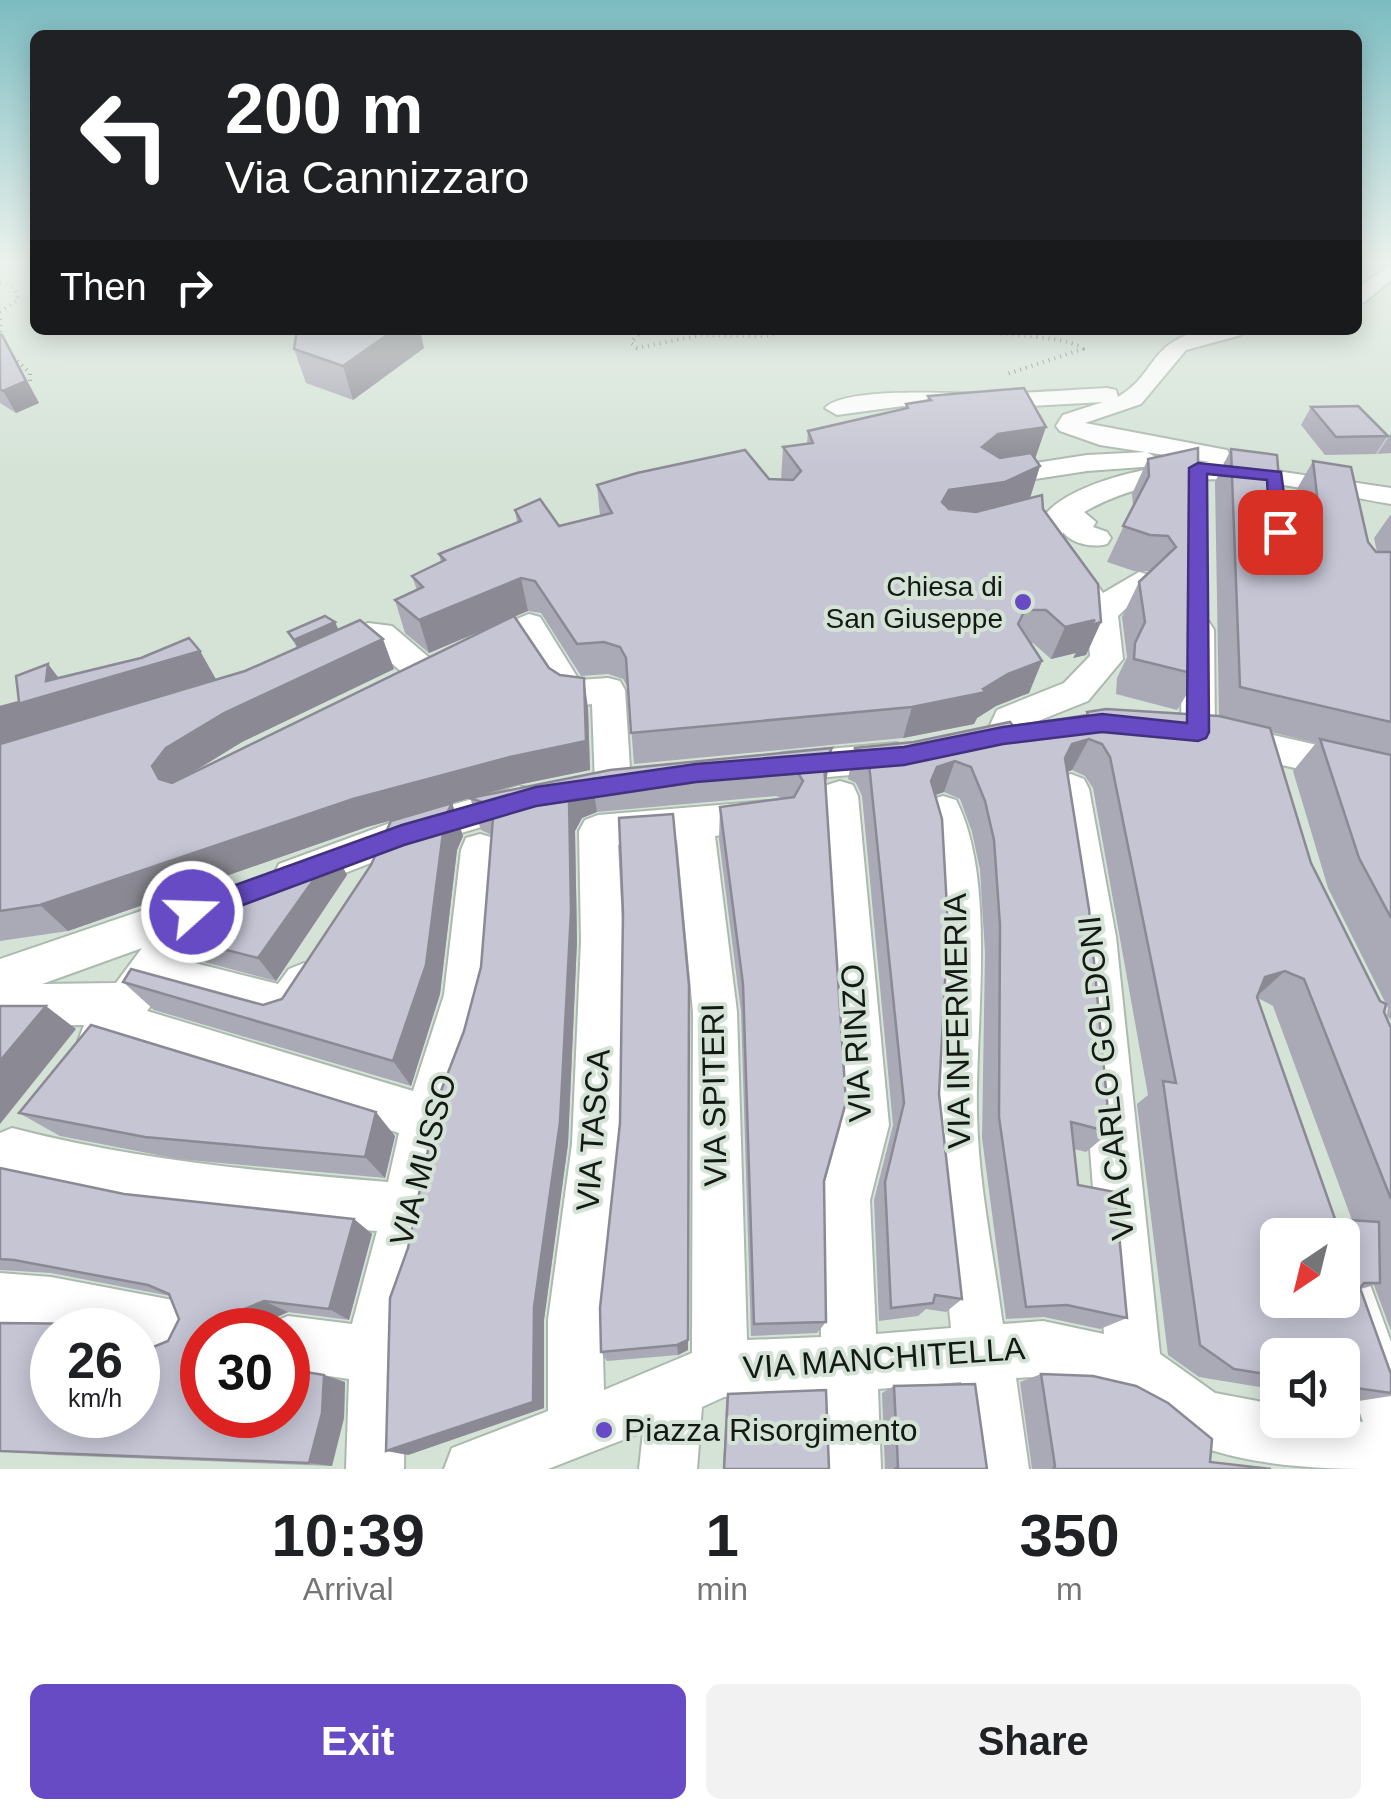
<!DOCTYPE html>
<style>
:root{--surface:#fff;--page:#f2f2f2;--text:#202124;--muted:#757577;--accent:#664bc4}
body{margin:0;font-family:Arial,sans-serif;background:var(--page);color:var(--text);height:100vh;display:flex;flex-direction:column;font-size:38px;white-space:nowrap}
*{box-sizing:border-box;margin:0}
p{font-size:32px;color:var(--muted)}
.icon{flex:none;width:55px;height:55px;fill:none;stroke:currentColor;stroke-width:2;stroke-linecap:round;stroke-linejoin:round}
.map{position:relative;height:1469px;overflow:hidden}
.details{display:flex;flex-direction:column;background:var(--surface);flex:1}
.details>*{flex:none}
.hud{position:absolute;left:30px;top:30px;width:1332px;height:305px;border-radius:15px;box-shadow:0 5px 25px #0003;background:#202124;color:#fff;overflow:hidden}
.needle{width:65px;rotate:215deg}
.buttons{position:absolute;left:1260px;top:1218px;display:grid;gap:20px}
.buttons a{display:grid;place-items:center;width:100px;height:100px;border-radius:15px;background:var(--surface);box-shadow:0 5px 25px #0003;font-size:50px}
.speed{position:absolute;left:30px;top:1308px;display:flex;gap:20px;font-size:50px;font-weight:700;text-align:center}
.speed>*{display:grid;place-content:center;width:130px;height:130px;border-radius:50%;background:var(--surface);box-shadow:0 5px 25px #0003;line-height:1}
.speed small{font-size:25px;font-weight:400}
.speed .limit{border:15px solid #d22;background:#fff;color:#111}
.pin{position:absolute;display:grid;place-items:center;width:85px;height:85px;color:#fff;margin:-42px;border-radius:20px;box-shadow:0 5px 15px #0006}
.me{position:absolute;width:110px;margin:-55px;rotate:70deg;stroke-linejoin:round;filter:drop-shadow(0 0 8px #0008)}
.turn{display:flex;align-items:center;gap:35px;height:210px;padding:0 30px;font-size:45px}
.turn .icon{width:130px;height:130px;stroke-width:2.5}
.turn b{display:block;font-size:70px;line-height:85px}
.then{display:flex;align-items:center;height:95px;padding:0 30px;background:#0003;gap:20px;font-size:38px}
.eta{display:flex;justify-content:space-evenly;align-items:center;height:170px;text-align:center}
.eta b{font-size:60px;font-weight:700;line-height:70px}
.action{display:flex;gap:20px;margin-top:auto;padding:20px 30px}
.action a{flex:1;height:115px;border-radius:15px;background:var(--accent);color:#fff;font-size:40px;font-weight:700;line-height:115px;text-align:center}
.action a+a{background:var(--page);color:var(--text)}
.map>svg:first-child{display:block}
</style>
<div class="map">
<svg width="1391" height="1469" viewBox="0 0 1391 1469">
<rect width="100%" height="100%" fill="#d5e3d7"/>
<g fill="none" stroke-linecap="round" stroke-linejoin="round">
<defs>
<g id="minor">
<path d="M1391,264V280L1365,302L1358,304V288Z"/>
<path d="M1202,330H1244L1241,335L1186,350L1141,404L1085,423L1227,450L1231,456L1223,463L1391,488V504C1284,486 1185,455 1084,512L1096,522L1093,527L1107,532L1111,538L1107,544C1093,548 1072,544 1063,532V538L1103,593L1139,572L1150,575L1154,582L1118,616L1123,659L1088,701L1023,727L1015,746L1003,749L991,746L985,736L997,710L1064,683L1090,656L1087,615L1035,539C1036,484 1167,462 1210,462L1100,445L1060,431L1056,426L1063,415L1103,402L991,408L903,406L837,415L825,408C845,386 959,394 991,394C1030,393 1068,390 1107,388L1116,390L1118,397C1157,374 1147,344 1202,330Z"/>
<path d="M1147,452L1160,460L1156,466L1087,471L990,486L977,478L990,470L1087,455Z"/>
<path d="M529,614L540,617L579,680L608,678L620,681L625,690L631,784L626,794L613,799L600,794L595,784L592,704C551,710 540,672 522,641L479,658L468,655L463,647L468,639Z"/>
<path d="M1198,619L1209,622L1214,630L1215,732L1229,725L1391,762V790L1229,753L1217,749L1212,739L1198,745L1186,741L1181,732L1182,630L1187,622Z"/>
<path d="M368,623L392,626L439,666L444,674L439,682C412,690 392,662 373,645L336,659L325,656L320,648L325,640Z"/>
<path d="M896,743L909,747L914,757L909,767L896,771L783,781L770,777L765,767L770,757L783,753Z"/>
<path d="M1071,774L1084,779L1089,789L1116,937L1160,1354L1215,1393L1278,1405V1420L1342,1418L1363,1422L1323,1300H1342V1253L1361,1260L1391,1342V1469C1328,1469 1260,1468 1199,1446C1169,1435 1150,1408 1122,1394C1095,1381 1045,1375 1016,1378L1029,1469H971L961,1382L878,1389L881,1469H823L822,1393L724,1397L702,1407L697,1469H639L643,1432L548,1469H444L452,1448L548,1411V1320L572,1144L581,941L579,831L585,820L598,815L768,801L781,805L787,816L781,827L715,836L737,1012L747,1340L821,1337L820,1200L841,1125L822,796L827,785L840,781L853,785L858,796L889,1125L870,1200L876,1334L951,1328L929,1116L939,954L935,849L924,811L930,800L943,796L956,800C997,880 975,1023 977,1113C978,1181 993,1251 1002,1319L1003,1324L1043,1321L1104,1334L1074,937L1053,789L1058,779ZM677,840L693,1012L692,1353L604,1390L602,1320L620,1144L623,941L618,845Z"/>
<path d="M519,786L532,790L538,801L532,812L407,849L293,893L279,888L273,876L279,864L401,819Z"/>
<path d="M480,834L494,838L499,850L488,995L473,1056L450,1118L422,1263L406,1311L404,1469H346L349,1379L288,1370V1330H266L269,1324L288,1316L352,1324L377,1231C253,1221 117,1219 0,1171V1133L12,1128C140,1161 257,1171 388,1182L399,1133L122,1047L116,1057L100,1063L84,1057L78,1041L84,1025L0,1026V959L226,882L240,887L246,900L240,913L208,924L183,960L278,984L289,969L304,963L319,969L325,983C317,1003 309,1021 288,1029L160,993L147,1011L413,1091L444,995L461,850L466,838ZM142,948L116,983L42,984Z"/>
<path d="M0,1273L51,1277L178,1301L197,1309L205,1328L197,1347L178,1355L138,1347V1330L52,1331L0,1327Z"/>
</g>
</defs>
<use href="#minor" stroke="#acb9ae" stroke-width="4"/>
<g stroke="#737c74" stroke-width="4" stroke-dasharray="1 5" stroke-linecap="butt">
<path d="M0,283C11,284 17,289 18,300L0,312"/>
<path d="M0,319V334"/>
<path d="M642,330L631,343L637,348L701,335L761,336L798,331C843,332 1060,326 1083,349L1004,375"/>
<path d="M13,357L30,373V381L20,386"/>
</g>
<use href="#minor" fill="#fff" fill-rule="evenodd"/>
</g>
<g fill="#aaa9b6" fill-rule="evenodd">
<path d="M0,334L14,356L39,403L16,413L0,403Z"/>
<path d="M424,348L353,400L306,383L294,349Z"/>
<path d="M928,396L1035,459L1040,466L1030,498L1043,509L1101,622L1086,655L1073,658L1076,653L1051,659L1033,643H1030L1042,661L1029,693L996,706L977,718L974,724L903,738L634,764L628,688L623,679L608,674L581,676L541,613L528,611L514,616L549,668L588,708L590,770L517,785L474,797L610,770L832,748L825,783L824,1181L826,1322L817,1333L751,1336L741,1012L719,839L720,807L784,799L776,796L597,812L582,818L575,831L577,941L568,1144L544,1320V1408L408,1455V1248L481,967L492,835L481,830L470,798L452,803L463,836L457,850L440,994L411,1086L154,1010L123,982L263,1005L282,999L423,811L367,827L68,931L0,941V707L19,702L48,664L58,678L200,651L216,680L245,671L297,648L288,632L335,622L338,629L394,669L242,742L186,777L513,617L429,653L405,633L395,600L417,590L412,576L441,562L439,554L517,522L515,510L559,526L600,516L597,485L781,480L783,447L807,444L808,431L905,409L906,404L927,401Z"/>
<path d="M1311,407L1388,436L1376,454L1325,455L1301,425Z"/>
<path d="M1391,433V453L1377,454Z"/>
<path d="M1198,448L1199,675L1177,710L1116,694L1117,678L1127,657L1122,617L1139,582L1150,571H1134L1107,562L1133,506L1132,494L1148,459Z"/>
<path d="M1231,449L1283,527L1293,538H1298L1294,494L1313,461L1368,542L1377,552L1374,538L1391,514V1020L1387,1016L1388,1008L1328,888L1293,771L1316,743L1271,732L1311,863L1391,1028V1331L1374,1285L1361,1289L1391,1374V1396L1352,1402L1342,1400V1355H1278V1390L1199,1377L1168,1355L1137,1104L1148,1095L1093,788L1085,776L1072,770L1067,772L1110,1132L1086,1152L1074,1149L1078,1185L1127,1318L1100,1329L1044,1317L1006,1319L982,1138L985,953L980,870L972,832L960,799L944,792L935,795L939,1094L962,1299L946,1312L926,1309L918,1316L879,1321L874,1200L893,1125L862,796L856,783L848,779L854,748L914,742L1085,716L1087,712L1219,716L1215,482ZM1258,998L1273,1006L1352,1220L1335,1219Z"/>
<path d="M334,851L347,875L276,981L189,958L168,935Z"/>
<path d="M19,1113L395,1136L385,1178L178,1159L60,1136Z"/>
<path d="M0,1168L124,1194L354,1219L372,1234L349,1320L288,1312L268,1321L202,1415L324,1375L345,1382L344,1418L332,1466L52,1455L0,1451L13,1325L101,1324L122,1330H52L146,1350L168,1341L179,1319L170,1296L51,1273L0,1270Z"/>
<path d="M600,1308L688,1350L678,1355L607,1361L601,1352Z"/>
<path d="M1041,1374L1210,1462L1271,1469H1032L1020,1382Z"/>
<path d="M894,1386L987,1469H885L882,1393Z"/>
<path d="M728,1394L829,1469H723L726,1401Z"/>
</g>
<g fill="#8b8a94">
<path d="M392,330H420L424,348L353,400L343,366Z"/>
<path d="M2,335L39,403L16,413L3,391Z"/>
<path d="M1046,427L1035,459L989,466L982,447L998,434Z"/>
<path d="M1040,466L1030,498L940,522L942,502L949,490Z"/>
<path d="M521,578L528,611L429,653L419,620Z"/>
<path d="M1095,620L1101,622L1086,655L1073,658L1076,653L1051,659L1065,627Z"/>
<path d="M335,622L339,631L298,649L294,640Z"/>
<path d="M383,639L394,669L242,742L186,776L173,795L159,779L152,766L166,748L224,713Z"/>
<path d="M200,651L217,681L0,746V709L56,693L46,681L48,664L68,690Z"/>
<path d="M1042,661L1029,693L996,706L977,718L974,724L903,738L912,707L983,689L1008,674Z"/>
<path d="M584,678L588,708L590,770L517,785L452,803L463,836L457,850L440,994L411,1086L393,1061L445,817L451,804L367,827L68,931L40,905Z"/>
<path d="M1089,739L1072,770L1057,776L1072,744Z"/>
<path d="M832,748L826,782L824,763Z"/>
<path d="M955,761L944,792L927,798L931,781L937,767Z"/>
<path d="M592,779L597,812L582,818L575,831L577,941L568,1144L544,1320V1408L408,1455L386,1451L534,1307L569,799L576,786Z"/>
<path d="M334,851L347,875L276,981L258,958Z"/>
<path d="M1285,971L1255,998L1265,977Z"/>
<path d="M46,1006L76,1029L0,1124V1061Z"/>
<path d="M689,1012L688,1350L678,1355L677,1345Z"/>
<path d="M376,1112L395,1136L385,1178L365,1157Z"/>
<path d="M354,1219L372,1234L349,1320L329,1309Z"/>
<path d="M264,1301L288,1312L268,1321L264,1326L275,1330H256L240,1324L237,1318L242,1310Z"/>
<path d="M101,1324L122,1330H102Z"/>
<path d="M324,1375L345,1382L344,1418L332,1466L309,1463Z"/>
</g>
<g fill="#c6c5d4" stroke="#8b8a94" stroke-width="2.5" fill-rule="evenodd">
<path d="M297,330H394L343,366L294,349Z"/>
<path d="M0,334L2,335L26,381L3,391L0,389Z"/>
<path d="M1024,388L1046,427L998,434L982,447L1000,458L1031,453L1040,466L1005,482L949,490L942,502L949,509L976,512L1042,495L1043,509L1098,584L1101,622L1088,626L1095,620L1065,627L1046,610H1025L1018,624L1042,661L1008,674L983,689L986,692L912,707L631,733L626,658L620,647L604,642L577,644L535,581L521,578L419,620L395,600L423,587L412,576L445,560L439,554L521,521L515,510L540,499L559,526L612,513L597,485L637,473L745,450L769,479L793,480L801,471L783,447L813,443L808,431L908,408L906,404L931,400L928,396Z"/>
<path d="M1358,406L1388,436L1336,437L1311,407Z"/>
<path d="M1198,448L1199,675L1134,659L1135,643L1145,622L1139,582L1176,547L1168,536L1150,535L1123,526L1149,476L1148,459Z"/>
<path d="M1231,449L1277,455L1283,527L1293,538H1313L1321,529L1313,461L1351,467L1368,542L1376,552H1391V722L1240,687Z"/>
<path d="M325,616L335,622L294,640L288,632Z"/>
<path d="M514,616L549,668L560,675L584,678L586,741L510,757L353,799L40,905L0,911V744L245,671L360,620L383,639L224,713L166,748L152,766L159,779L172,783Z"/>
<path d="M189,638L200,651L0,709V707L19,702L16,676L48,664L46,681L141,658Z"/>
<path d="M1106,709L1219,716L1270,728L1311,863L1380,1001L1386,1004L1384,1012L1391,1028V1199L1304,979L1285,971L1265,977L1257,997L1335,1219L1379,1222L1380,1283H1364L1360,1288L1391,1374V1393L1342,1386V1355H1278V1376L1234,1369L1200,1345L1163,1081L1176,1083L1110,757L1102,744L1089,739L1072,744L1065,758L1089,909L1110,1132L1071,1122L1078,1185L1115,1192L1127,1318L1067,1305L1026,1307L999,1117L1000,925L994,840L985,801L971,767L955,761L937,767L931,781L942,819L948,926L939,1094L962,1299L935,1295L933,1303L891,1308L885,1182L904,1103L869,764L864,752L854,748L914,742L1010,722L1013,726L1088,715L1087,712ZM1278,1235H1342V1300H1278Z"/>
<path d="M1320,739L1391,755V918L1359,858Z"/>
<path d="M832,748L824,763L846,1102L824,1181L826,1322L754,1324L743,984L720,807L794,797L803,781L795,768L779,763L592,779L576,786L569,799L571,911L560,1122L534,1307L533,1402L386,1451L390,1298L408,1248L439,1096L464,1031L481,967L493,818L488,804L470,798L610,770Z"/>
<path d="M452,803L445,817L426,965L393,1061L123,982L131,969L263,1005L282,999L371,865L391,821Z"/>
<path d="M673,814L689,986L688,1340L677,1345L601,1352L600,1308L620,1123L623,913L619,818Z"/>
<path d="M334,851L258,958L168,935L192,902Z"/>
<path d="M0,1006H46L0,1061Z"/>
<path d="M91,1025L376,1112L365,1157L145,1137L19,1113Z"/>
<path d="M0,1168L124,1194L354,1219L329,1309L264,1301L242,1310L237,1318L240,1324H260V1330H202V1415H288V1369L324,1375L322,1413L309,1463L0,1451V1323L101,1324L102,1330H52V1415H138V1348L146,1350L168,1341L179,1319L169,1294L148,1285L14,1260L0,1259Z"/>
<path d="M1041,1374L1093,1376L1136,1386L1168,1403L1212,1439L1210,1462L1271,1469H1053L1055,1466Z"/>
<path d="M975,1384L987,1469H895L898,1467L894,1386Z"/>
<path d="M826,1390L829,1469H724L728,1394Z"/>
</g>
<linearGradient id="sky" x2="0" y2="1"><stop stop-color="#7bbcc1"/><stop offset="0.56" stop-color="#ecf2ed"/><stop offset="1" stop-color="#ecf2ed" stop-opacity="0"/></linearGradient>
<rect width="1391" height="467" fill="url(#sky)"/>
<path fill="#664bc4" stroke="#42317f" stroke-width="2.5" d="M1198,463L1281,472L1289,532L1280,538L1270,532L1267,480L1207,474L1209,732L1206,738L1198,741L1102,732L1003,744L904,765L696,782L536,806L404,845L192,924L183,920L179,912L183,904L402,825L536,787L696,764L904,747L1003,727L1102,714L1187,723L1189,468Z"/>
<g fill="#664bc4" stroke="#d5e3d7" stroke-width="4">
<circle cx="1023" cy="602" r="10"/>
<circle cx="604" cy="1430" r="10"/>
</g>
<g text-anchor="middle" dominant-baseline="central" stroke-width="8" stroke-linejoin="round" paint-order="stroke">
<g font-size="28" fill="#141915" stroke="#d5e3d7" text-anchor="end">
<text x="1003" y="586">Chiesa di<tspan x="1003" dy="32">San Giuseppe</tspan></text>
</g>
<g font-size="32" fill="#141915" stroke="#d5e3d7">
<text transform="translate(957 1021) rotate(-91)">VIA INFERMERIA</text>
<text transform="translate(856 1043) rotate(-93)">VIA RINZO</text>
<text transform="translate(1106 1078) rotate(-96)">VIA CARLO GOLDONI</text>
<text transform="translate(714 1095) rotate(-91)">VIA SPITERI</text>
<text transform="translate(593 1130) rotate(-86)">VIA TASCA</text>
<text transform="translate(423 1160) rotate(-75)">VIA MUSSO</text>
<text transform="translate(884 1358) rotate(-4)">VIA MANCHITELLA</text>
</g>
<g font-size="32" fill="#141915" stroke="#d5e3d7" text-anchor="start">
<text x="624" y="1430">Piazza Risorgimento</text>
</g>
</g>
</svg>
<div class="buttons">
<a><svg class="needle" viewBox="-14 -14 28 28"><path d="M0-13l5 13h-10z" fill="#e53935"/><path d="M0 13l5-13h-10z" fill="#757577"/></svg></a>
<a><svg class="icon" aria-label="sound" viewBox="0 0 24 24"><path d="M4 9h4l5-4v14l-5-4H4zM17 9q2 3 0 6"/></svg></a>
</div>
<div class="speed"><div>26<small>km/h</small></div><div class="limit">30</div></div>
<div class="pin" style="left:1280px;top:532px;background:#d93025"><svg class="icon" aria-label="arrive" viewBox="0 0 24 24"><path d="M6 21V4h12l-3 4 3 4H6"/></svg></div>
<svg class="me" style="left:192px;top:912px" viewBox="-20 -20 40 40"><circle r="17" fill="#664bc4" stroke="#fff" stroke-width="3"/><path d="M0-11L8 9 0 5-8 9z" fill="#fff"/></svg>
<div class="hud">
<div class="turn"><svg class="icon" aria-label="left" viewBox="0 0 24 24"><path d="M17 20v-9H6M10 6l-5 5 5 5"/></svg><div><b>200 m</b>Via Cannizzaro</div></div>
<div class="then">Then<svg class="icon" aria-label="right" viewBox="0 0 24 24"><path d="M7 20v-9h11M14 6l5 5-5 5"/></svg></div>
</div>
</div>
<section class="details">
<div class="eta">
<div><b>10:39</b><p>Arrival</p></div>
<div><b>1</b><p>min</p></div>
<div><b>350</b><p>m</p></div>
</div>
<div class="action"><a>Exit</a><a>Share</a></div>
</section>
